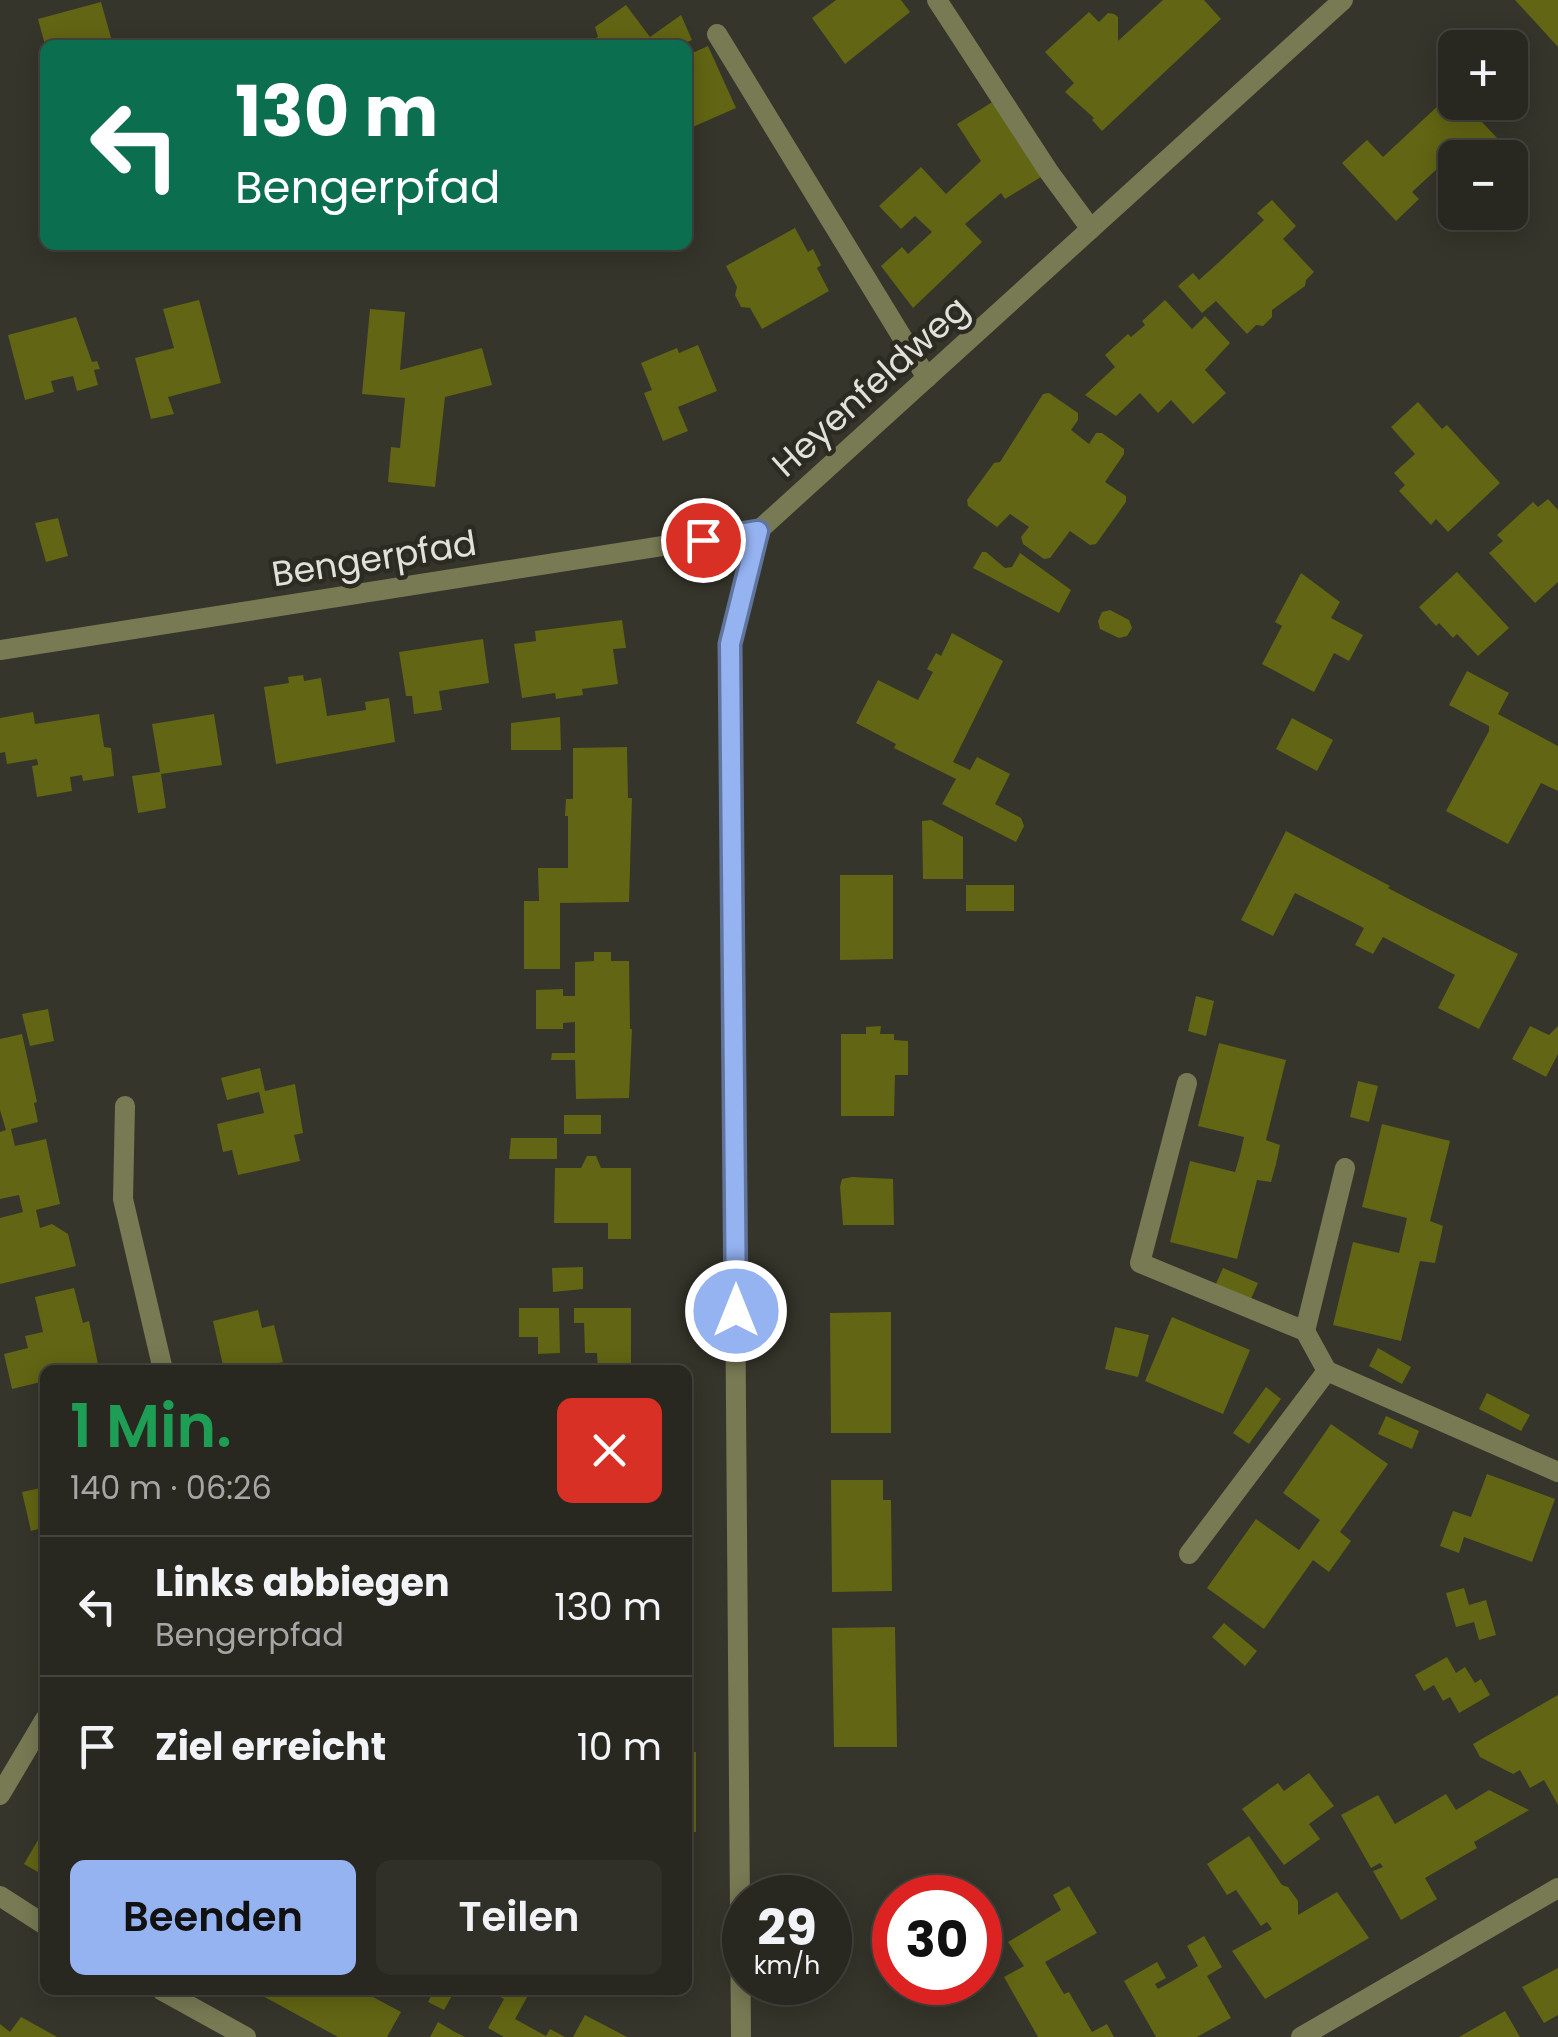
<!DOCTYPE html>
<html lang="de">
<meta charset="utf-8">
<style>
:root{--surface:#282820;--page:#303029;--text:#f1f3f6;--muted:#a5a6a5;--line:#44443e;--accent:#95b2f1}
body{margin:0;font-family:Poppins,sans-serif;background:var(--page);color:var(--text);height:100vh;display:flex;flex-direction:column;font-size:38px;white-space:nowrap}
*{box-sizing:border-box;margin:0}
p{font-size:32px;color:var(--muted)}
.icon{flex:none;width:55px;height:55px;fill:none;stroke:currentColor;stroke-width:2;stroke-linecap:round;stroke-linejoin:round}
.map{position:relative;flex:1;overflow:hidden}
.drawer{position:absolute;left:40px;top:1365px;width:652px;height:630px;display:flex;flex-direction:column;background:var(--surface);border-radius:15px;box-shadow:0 5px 25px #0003,0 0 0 2px var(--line)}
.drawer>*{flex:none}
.guide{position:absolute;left:40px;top:40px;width:652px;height:210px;border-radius:15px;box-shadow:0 5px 25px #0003,0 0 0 2px var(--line);background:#0b6e4f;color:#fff;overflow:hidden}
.fabs{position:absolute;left:1438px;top:30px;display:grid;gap:20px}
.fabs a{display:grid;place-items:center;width:90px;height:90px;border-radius:15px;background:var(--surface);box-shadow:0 5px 25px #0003,0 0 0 2px var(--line);font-size:50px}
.speed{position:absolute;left:722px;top:1875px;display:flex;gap:20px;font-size:50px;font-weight:700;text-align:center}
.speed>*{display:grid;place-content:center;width:130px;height:130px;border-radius:50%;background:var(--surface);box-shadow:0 5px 25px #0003,0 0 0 2px var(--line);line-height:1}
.speed small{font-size:25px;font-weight:400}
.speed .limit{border:15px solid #d22;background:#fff;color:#111}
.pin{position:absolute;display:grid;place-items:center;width:85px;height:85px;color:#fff;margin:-42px;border:5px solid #fff;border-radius:50%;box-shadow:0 2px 10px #0007}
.me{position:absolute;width:110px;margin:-55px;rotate:0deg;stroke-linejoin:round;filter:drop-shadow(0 0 8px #0008)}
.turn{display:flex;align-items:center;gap:35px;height:210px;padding:0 30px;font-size:45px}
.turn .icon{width:130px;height:130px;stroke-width:2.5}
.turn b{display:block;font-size:70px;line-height:85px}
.round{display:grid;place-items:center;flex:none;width:105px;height:105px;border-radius:15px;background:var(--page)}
.head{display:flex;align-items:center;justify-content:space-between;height:170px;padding:0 30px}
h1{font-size:60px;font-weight:600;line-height:75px;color:#1e9e55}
.primary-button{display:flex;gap:20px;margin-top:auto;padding:20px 30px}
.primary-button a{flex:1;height:115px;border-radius:15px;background:var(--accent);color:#111;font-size:40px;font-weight:600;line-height:115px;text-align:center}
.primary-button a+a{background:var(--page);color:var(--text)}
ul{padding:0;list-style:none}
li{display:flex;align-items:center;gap:30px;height:140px;padding:0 30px;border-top:2px solid var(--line)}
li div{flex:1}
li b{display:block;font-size:38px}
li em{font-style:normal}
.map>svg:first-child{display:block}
</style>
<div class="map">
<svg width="1558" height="2037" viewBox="0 0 1558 2037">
<rect width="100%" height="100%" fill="#35352b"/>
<g fill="#626513">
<path d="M836,0H901L910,12L845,64L812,18Z"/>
<path d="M1163,0H1204L1221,19L1102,131L1092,120L1094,118L1065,92L1074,83L1045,52L1089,12L1099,22L1108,13L1114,14L1118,17V41Z"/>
<path d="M1515,0H1558V47Z"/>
<path d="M101,2L113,45H45L38,19Z"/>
<path d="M626,5L650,37L681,15L692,40L680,45H648L645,40L639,45H578L598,37L595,27Z"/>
<path d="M1467,28L1485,48H1455V63L1443,50Z"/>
<path d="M708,46L736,108L688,129V55Z"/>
<path d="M1455,90V102H1503L1482,122L1516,158L1510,163V158H1455V164L1449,158L1412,192L1419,199L1396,221L1342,163L1367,140L1383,157Z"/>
<path d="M994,101L1041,177L1005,199L1001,193L965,224L982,242L913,308L881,266L902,247L908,254L932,232L915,216L901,229L879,206L921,167L946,194L981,161L957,124Z"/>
<path d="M1272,200L1296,226L1283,239L1314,272L1306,280L1305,286L1272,310V317L1263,326L1256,325L1247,334L1216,301L1202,313L1178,286L1193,273L1199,280L1218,263L1264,220L1257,213Z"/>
<path d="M795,228L808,252L813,249L821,265L817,268L829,291L762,329L750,308L741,307L735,295L737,287L726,266Z"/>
<path d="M199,300L221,383L168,397L174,414L151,419L135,358L174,348L163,309Z"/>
<path d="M1165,300L1192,329L1205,316L1230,343L1205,370L1226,393L1193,424L1171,400L1158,413L1140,393L1116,416L1085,395L1115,367L1105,355L1128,334L1131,337L1145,325L1142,321Z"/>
<path d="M370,309L405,312L400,370L482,348L492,385L445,397L435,487L388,482L391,447L400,448L405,398L362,394Z"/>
<path d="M76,317L92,362L97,361L100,369L94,370L98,385L77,391L73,376L51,381L54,392L25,400L8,335Z"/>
<path d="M698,345L717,391L678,407L688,431L663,441L644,393L652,390L641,363L677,348L679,353Z"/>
<path d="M1049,393L1078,413V420L1071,430L1089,444L1096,433H1102L1124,449V454L1105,482L1126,496V502L1096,544L1090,545L1070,531L1050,558L1044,559L1023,544L1021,537L1029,527L1010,514L997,527L968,506L967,500L994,463L1000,462L1043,394Z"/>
<path d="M1418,402L1442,429L1447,425L1500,483L1448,532L1436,519L1431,525L1399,491L1405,485L1394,473L1415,454L1391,427Z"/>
<path d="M1548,499L1558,510V582L1535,603L1489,553L1503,541L1497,535L1533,502L1538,507Z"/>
<path d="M58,518L68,556L46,562L35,523Z"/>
<path d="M982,552H986L1005,568L1012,567L1020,553L1071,590L1059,613L973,568Z"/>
<path d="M1457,572L1509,628L1478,656L1457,634L1453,638L1439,623L1436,626L1419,607Z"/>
<path d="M1301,573L1340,602L1331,618L1363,635L1349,661L1334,653L1314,692L1262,664L1282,626L1275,622Z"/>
<path d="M1110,610L1129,620L1132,628L1127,636L1119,638L1100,629L1098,621L1102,612Z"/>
<path d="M622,620L626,648L613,649L618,684L582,689L583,695L556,699L555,693L522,698L514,644L536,641L535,631Z"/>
<path d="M952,633L1003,661L953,762L970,770L977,757L1010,774L995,804L1021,818L1024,826L1016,842L942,804L956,779L894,748L896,744L856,723L878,680L918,700L933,672L927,669L936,653L941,656Z"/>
<path d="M483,639L489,683L439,691L442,710L414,714L412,696H406L399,652Z"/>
<path d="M1467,671L1509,693L1498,714L1558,746V791L1541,783L1508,844L1446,811L1489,731V726L1449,705Z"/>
<path d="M303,675L304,681L321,678L327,716L366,710L365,702L389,698L395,742L276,764L264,687L289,683L288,677Z"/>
<path d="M33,712L35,724L99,714L104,747L111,748L114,776L83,781L82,775L70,777L72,791L37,797L32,766L38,765L37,759L7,764L5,752L0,753V718Z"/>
<path d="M214,714L222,765L161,774L166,808L138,813L132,776L160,772L152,724Z"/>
<path d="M560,717L561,750H511V723Z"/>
<path d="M1292,718L1333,740L1317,771L1276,749Z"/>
<path d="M627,747L628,798H632L629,902L560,903V969H524V901H539L538,868H568V816H565L566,799H573V748Z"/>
<path d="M931,820L963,837V879H923L922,821Z"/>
<path d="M1286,831L1390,886L1388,888L1430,910L1518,954L1479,1029L1438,1008L1455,975L1383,937L1373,954L1355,945L1364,928L1295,893L1273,936L1241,920Z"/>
<path d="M840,875H893V959L840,960Z"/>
<rect x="966" y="885" width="48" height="26"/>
<path d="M594,952H611V961H629L630,1029H632L629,1098L576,1099L575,1060H551L552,1053H575V1022L563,1023V1029H536V990L563,989V996H575V962L594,961Z"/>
<path d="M1196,996L1214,1001L1206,1036L1188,1031Z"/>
<path d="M48,1009L54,1041L30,1046L22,1014Z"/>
<path d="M881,1026L880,1034H894V1040L908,1041V1075H895L894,1116H841V1034H866V1027Z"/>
<path d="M1530,1026L1549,1035L1558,1026V1054L1546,1077L1512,1059Z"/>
<path d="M22,1034L37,1102L34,1103L38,1122L11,1129L15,1146L46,1139L60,1204L36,1210L40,1228L52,1224L68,1234L76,1266L0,1284V1218L23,1212L19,1195L0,1199V1132L6,1130L0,1110V1039Z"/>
<path d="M1219,1043L1286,1060L1266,1140L1280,1145L1276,1164L1271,1182L1257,1180L1237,1259L1170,1242L1190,1161L1235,1172L1240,1155L1244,1137L1198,1126Z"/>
<path d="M260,1068L265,1091L295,1084L303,1133L294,1135L300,1161L238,1175L232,1150L223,1152L217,1124L264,1113L259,1092L227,1100L221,1078Z"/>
<path d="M1358,1081L1378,1086L1369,1122L1350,1117Z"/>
<rect x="564" y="1115" width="37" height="19"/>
<path d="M1382,1124L1450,1141L1430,1221L1443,1226L1435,1263L1420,1261L1401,1341L1333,1325L1353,1242L1399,1253L1407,1218L1362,1207Z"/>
<path d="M511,1138H557V1159H509Z"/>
<path d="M587,1156H596L601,1168H631V1239H608V1223H554L555,1168H581Z"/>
<path d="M852,1177L893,1179L894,1225H843L840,1187L842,1179Z"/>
<path d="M583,1267V1289L553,1292L552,1268Z"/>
<path d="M1223,1268L1258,1283L1250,1301L1215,1286Z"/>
<path d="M74,1288L83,1323L89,1321L99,1369L45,1370V1381L12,1389L4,1354L28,1348L25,1336L43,1332L35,1297Z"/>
<path d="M519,1308H559L560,1353L538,1354V1337H519Z"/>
<path d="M574,1308H631V1370H598L597,1353H585L584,1323H574Z"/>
<path d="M258,1310L262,1328L274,1325L283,1362L267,1366L268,1370H224L213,1321Z"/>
<path d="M891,1312V1433H831L830,1313Z"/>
<path d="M1172,1317L1250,1350L1223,1414L1145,1381Z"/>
<path d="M1115,1327L1149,1335L1138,1377L1105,1369Z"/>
<path d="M1378,1348L1411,1367L1402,1384L1369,1366Z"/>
<path d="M1266,1387L1281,1399L1249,1444L1233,1433Z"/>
<path d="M1487,1393L1530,1415L1521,1431L1479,1409Z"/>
<path d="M1386,1416L1419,1431L1412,1449L1378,1434Z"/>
<path d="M1331,1424L1388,1464L1340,1532L1351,1541L1329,1572L1313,1560L1264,1629L1207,1588L1256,1519L1299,1550L1320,1520L1283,1493Z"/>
<path d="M1487,1474L1555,1499L1532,1562L1464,1537L1459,1553L1440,1546L1453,1511L1471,1517Z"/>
<path d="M831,1480H883V1500H891L892,1591L832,1592Z"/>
<path d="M45,1487V1527L31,1531L22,1492Z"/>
<path d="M1464,1588L1469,1605L1486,1600L1496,1635L1479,1640L1474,1622L1456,1627L1446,1593Z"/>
<path d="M1224,1623L1257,1651L1245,1666L1212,1637Z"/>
<path d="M895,1627L897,1747H834L832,1628Z"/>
<path d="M1447,1657L1456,1673L1465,1667L1475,1683L1481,1679L1490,1695L1459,1713L1450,1697L1443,1701L1434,1685L1424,1691L1415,1675Z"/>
<path d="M1558,1695V1805L1544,1780L1530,1788L1520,1770L1513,1774L1480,1757L1473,1744Z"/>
<path d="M688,1752H696V1832L688,1833Z"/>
<path d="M1309,1773L1334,1806L1309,1824L1320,1839L1284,1865L1242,1809L1278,1783L1284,1791Z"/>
<path d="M1489,1790L1529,1810L1474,1842L1477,1848L1425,1878L1437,1899L1401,1920L1373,1871L1383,1867L1380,1863L1371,1868L1341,1815L1378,1795L1395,1824L1446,1794L1456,1810Z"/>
<path d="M45,1828V1876L24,1864Z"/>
<path d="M1249,1836L1282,1885L1288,1887L1298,1901V1915L1337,1892L1369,1938L1265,1999L1232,1951L1272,1929L1267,1922L1261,1926L1236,1890L1227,1895L1207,1864Z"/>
<path d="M1069,1886L1097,1933L1045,1962L1064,1994L1069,1992L1092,2032L1107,2024L1114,2037H1038L1004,1977L1024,1966L1008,1942L1061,1910L1053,1895Z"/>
<path d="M1204,1936L1222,1967L1207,1976L1231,2018L1197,2037H1156L1124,1981L1157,1962L1166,1978L1155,1984L1158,1989L1169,1983L1198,1966L1187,1946Z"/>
<path d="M1558,1968V2015L1544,2023L1522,1987Z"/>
<path d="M264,1990H360L401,2012L387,2037H338L261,1995Z"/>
<path d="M434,1990H455L444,2010L428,2002Z"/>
<path d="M497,1990H531L515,2019L546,2036L550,2029L565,2037H504L488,2028L504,1999L495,1994Z"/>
<path d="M1505,2011L1520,2037H1459Z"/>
<path d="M585,2015L627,2037H573Z"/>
<path d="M21,2017L41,2028L57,2037H0V2024L10,2032Z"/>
<path d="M438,2022L455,2032L465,2037H430Z"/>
</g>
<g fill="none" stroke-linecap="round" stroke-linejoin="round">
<g stroke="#787a54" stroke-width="20">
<path d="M937,0L1049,172L1091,229"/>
<path d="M717,34L927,378"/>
</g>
<g stroke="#787a54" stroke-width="20">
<path d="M0,650L758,531"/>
<path d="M1187,1083L1140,1263L1305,1331L1327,1371"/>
<path d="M125,1106L123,1199L163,1370"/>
<path d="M1305,1331L1345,1168"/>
<path d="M1189,1554L1327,1371L1558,1472"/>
<path d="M0,1795L45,1719"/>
<path d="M0,1896L45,1925"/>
<path d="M161,1990L246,2037"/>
<path d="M741,2037L730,645L758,531L1343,0"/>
<path d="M1301,2037L1558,1888"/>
</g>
</g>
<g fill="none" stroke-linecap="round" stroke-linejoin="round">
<defs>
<path id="route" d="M703,540L758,531L730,644L736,1311"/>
</defs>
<use href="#route" stroke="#61749d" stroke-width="25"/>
<use href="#route" stroke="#95b2f1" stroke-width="18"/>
</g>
<g text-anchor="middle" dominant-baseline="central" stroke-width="9" stroke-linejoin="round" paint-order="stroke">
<g font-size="35" fill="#e0e1da" stroke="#2b2b21">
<text transform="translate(870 386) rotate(-42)">Heyenfeldweg</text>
<text transform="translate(374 558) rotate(-9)">Bengerpfad</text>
</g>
</g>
</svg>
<div class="fabs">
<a>+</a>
<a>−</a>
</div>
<div class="speed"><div>29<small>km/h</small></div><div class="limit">30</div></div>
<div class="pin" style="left:703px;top:540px;background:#d93025"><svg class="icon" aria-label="arrive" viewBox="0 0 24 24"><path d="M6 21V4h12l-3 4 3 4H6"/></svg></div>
<svg class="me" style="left:736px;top:1311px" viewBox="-20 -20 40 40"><circle r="17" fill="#95b2f1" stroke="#fff" stroke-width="3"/><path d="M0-11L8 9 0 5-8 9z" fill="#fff"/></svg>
<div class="guide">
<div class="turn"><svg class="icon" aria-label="left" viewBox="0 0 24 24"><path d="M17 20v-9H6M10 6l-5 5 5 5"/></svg><div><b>130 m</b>Bengerpfad</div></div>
</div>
<section class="drawer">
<div class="head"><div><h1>1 Min.</h1><p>140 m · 06:26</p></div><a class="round" style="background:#d93025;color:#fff"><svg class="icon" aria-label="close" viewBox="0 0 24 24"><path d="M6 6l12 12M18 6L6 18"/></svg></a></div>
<ul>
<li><svg class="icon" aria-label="left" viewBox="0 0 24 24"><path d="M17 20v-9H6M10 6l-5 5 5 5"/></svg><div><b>Links abbiegen</b><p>Bengerpfad</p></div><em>130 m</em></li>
<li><svg class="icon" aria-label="arrive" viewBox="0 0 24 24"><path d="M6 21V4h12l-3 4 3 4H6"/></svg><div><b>Ziel erreicht</b></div><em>10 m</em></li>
</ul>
<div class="primary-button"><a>Beenden</a><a>Teilen</a></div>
</section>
</div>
